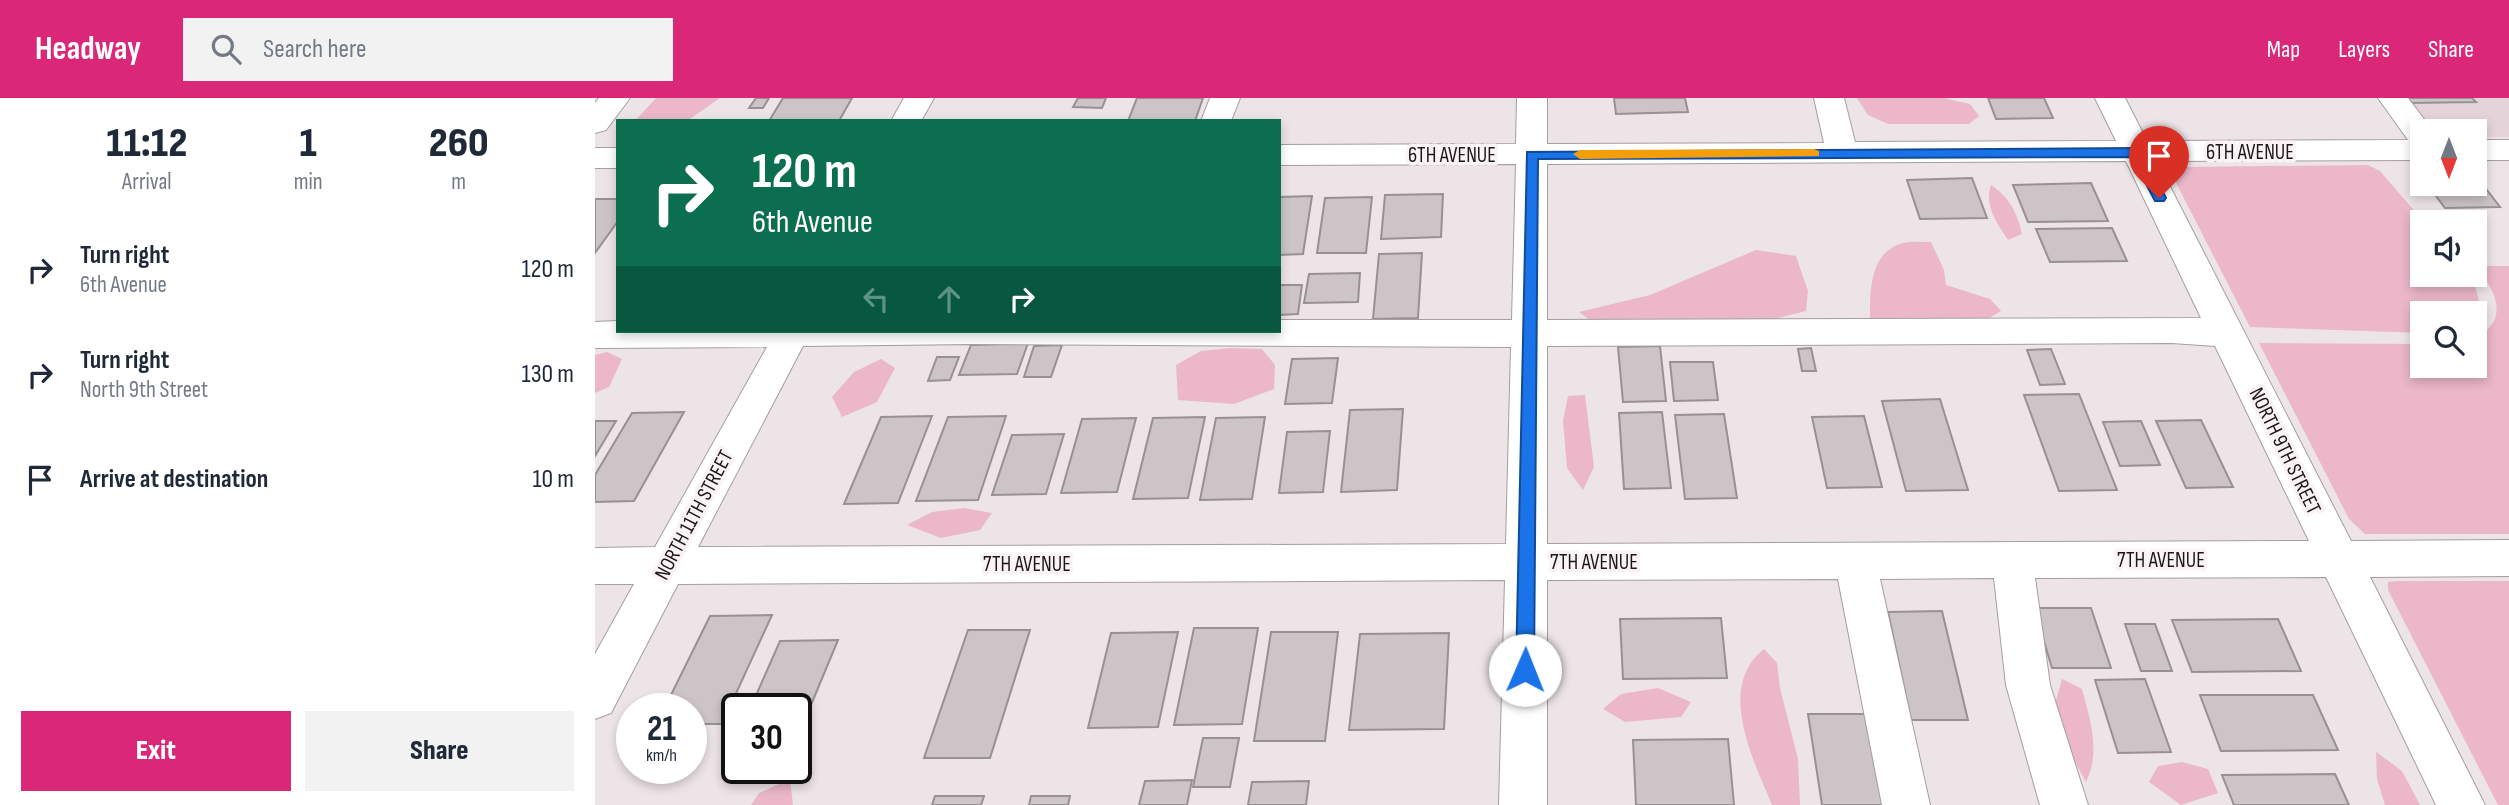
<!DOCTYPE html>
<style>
:root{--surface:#fff;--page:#f2f2f3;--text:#1f2937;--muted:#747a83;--accent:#db2777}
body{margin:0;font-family:"Sofia Sans Condensed",sans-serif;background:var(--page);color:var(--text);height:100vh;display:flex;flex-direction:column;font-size:26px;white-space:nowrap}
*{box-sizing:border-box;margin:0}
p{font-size:23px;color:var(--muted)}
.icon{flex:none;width:38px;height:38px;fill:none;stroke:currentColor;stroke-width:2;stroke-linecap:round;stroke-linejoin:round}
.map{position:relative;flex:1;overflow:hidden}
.panel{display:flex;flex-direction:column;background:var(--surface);width:595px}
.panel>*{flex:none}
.banner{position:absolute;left:21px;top:21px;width:665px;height:214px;border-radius:0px;box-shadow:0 4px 10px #0003;background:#0b6e4f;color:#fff;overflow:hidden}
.needle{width:46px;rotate:180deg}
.buttons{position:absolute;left:1815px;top:21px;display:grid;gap:14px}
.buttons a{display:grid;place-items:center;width:77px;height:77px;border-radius:0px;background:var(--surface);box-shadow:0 4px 10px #0003;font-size:35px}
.speed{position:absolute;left:21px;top:595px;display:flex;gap:14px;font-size:35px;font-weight:700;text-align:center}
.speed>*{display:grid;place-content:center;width:91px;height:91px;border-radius:50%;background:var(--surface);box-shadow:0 4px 10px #0003;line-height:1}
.speed small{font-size:18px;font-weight:400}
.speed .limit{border:4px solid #111;border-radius:10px;background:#fff;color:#111}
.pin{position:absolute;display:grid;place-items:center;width:60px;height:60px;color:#fff;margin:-72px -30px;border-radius:50% 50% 50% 0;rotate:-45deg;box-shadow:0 0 7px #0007}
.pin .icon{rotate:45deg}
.me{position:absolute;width:77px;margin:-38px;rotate:1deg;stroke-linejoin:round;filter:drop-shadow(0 0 5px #0008)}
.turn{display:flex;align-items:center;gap:24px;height:147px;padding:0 21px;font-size:32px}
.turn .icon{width:91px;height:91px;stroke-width:2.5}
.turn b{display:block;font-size:49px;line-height:60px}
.lanes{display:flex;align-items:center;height:66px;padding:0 21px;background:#0003;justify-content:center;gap:35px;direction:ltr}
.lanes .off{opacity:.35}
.eta{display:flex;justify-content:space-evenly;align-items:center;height:119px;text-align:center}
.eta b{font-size:42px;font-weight:800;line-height:49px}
.primary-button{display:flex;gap:14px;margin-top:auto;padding:14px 21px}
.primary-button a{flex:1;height:80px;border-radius:0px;background:var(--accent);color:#fff;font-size:28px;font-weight:800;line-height:80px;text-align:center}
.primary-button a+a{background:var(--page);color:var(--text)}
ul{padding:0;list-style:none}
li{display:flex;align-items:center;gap:21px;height:105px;padding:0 21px}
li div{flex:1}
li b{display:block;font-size:26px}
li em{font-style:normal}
header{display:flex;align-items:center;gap:42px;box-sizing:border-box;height:98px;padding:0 35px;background:var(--accent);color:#fff}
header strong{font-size:33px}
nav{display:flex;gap:38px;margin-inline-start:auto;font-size:24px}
.search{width:490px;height:63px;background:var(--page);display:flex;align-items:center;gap:18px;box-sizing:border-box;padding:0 24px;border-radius:0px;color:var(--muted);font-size:26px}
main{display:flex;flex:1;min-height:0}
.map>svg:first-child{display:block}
</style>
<header>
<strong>Headway</strong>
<div class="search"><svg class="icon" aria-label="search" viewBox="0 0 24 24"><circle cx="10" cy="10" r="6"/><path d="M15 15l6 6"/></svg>Search here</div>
<nav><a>Map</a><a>Layers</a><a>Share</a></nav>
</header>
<main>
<section class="panel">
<div class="eta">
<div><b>11:12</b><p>Arrival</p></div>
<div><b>1</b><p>min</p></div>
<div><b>260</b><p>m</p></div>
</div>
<ul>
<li><svg class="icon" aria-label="right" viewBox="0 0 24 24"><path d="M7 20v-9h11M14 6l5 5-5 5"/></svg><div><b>Turn right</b><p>6th Avenue</p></div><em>120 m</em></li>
<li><svg class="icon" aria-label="right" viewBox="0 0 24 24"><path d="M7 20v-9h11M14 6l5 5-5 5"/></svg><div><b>Turn right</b><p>North 9th Street</p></div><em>130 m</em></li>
<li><svg class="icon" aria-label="arrive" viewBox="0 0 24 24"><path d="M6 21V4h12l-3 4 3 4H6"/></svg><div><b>Arrive at destination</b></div><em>10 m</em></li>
</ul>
<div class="primary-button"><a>Exit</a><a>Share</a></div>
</section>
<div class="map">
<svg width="1914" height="707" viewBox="0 0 1914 707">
<rect width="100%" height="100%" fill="#ede4e7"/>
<path fill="#e4d4d9" d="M1805,0H1914V39H1880V33H1831Z"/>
<g fill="#ebb7c9">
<path d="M61,0H125L92,23H40Z"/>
<path d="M1262,0H1349L1375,6L1384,18L1374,26H1293L1273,17Z"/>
<path d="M1773,67L1785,73L1829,124L1827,177H1874C1881,190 1889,207 1880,222V215H1827V235L1655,229L1576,75L1578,72L1586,69Z"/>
<path d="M1396,87C1414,99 1422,114 1427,136L1413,142C1402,125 1389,108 1396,87Z"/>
<path d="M1336,144L1349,172L1351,187L1395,201L1406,213L1385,226L1275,222C1275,194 1274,154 1308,145C1316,143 1327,144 1336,144Z"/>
<path d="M1161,152L1201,158L1213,193L1211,213L1171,223L999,225L984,214L1055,197Z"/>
<path d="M1881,168H1914V436H1770L1754,421L1664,245L1827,246V268H1880V240C1914,222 1903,196 1881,168Z"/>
<path d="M635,250L667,251L680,267L679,291L639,306L583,302L581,267L606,253Z"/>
<path d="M12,254L27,261L14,289L0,295V257Z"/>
<path d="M286,261L300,270L282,304L247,319L237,299L259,274Z"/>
<path d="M990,297L999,369L988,392L972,370L968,323L973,298Z"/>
<path d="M369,410L397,415L385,432L346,440L312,427L337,414Z"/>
<path d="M1802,483H1914V707H1903L1793,492V484Z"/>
<path d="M1169,551L1182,565L1185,590L1203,661L1205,707H1177C1158,661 1121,589 1169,551Z"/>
<path d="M1467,581L1487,591C1495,622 1506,653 1491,684L1469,643L1460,606Z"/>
<path d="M1063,590L1096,604L1086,619L1030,624L1008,611L1026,596Z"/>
<path d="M1781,654L1807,673L1825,707H1790L1782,681Z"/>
<path d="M1587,664L1613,671L1623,695L1586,707L1554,684L1563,668Z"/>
<path d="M195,681L198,707H156L164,695Z"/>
</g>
<g fill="#ccc4c7" stroke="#989193" stroke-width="2">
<path d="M161,0H174L168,10H154Z"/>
<path d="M188,0H257L244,23H174Z"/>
<path d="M483,0H511L507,10L478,9Z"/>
<path d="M542,0H608L600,23H533Z"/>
<path d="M1019,0H1090L1093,14L1021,16Z"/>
<path d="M1393,0H1449L1458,20L1401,21Z"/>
<path d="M1811,0H1877L1881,4L1815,5Z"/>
<path d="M1377,80L1392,120L1325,121L1312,82Z"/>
<path d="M1880,83H1885L1905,109L1850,110L1832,86H1880Z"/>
<path d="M1496,85L1513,123L1433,124L1418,87Z"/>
<path d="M848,96L846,139L786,141L790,97Z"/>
<path d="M717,98L708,156L684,157V99Z"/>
<path d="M777,99L771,155H722L730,100Z"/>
<path d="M0,101H23V123L0,155Z"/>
<path d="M1517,130L1532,163L1455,164L1441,131Z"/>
<path d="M827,155L823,220L778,221L784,156Z"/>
<path d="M765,175L763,204L709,205L714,176Z"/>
<path d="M685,187H707L703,216L684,217Z"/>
<path d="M433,245L422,276L364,277L376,247Z"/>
<path d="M467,247L456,279H429L439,248Z"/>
<path d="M1065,248L1071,303L1028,304L1023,249Z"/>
<path d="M1216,250L1221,273H1207L1203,251Z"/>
<path d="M1456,251L1470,286L1445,287L1432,252Z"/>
<path d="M342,259H364L355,282L333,283Z"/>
<path d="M743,260L737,305L690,306L697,261Z"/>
<path d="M1075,264H1118L1123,302L1079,303Z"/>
<path d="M1484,296L1522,392L1464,393L1429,297Z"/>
<path d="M1345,301L1373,392L1311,393L1287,303Z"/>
<path d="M808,311L802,392L746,394L755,312Z"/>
<path d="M89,314L39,403L0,404V377L37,315Z"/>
<path d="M1067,314L1076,390L1029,391L1024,315Z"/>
<path d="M1129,316L1142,400L1090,401L1080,317Z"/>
<path d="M337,318L303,405L249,406L286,319Z"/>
<path d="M411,318L383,402L321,403L353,319Z"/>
<path d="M1269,318L1287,389L1232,390L1217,319Z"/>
<path d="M610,319L593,400L538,401L558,320Z"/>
<path d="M670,319L657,401L605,402L621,320Z"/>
<path d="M541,320L522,394L466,395L487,321Z"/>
<path d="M1606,322L1638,389L1591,390L1561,323Z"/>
<path d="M0,323H21L0,358Z"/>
<path d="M1546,323L1565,367L1525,368L1508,324Z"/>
<path d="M735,333L728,394L684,395L692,334Z"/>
<path d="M469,336L451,396L397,397L417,337Z"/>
<path d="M1439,510H1496L1516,570H1457Z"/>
<path d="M1347,513L1373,622H1316L1293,514Z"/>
<path d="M177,517L127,626H96V611H69L115,518Z"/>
<path d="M1126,520L1132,580L1028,581L1025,521Z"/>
<path d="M1683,521L1706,573L1597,574L1577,522Z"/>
<path d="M1530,526H1560L1577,573H1546Z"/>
<path d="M599,530H663L647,626L579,627Z"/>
<path d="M373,532H435L395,660H329Z"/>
<path d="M583,534L563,629L493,630L516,535Z"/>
<path d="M676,534H743L730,643H659Z"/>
<path d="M854,535L849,631L754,632L765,536Z"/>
<path d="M243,542L201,643V611H155L185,543Z"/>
<path d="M1550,581L1576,654L1523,655L1500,582Z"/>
<path d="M1605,597H1718L1743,652L1626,653Z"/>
<path d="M1213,616H1271L1288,707H1227Z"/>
<path d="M608,640H644L635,689H598Z"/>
<path d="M1133,641L1139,707H1041L1038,642Z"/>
<path d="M1740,676L1754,707H1639L1627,677Z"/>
<path d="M597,682L592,707H544L550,683Z"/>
<path d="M714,683L711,707H653L657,684Z"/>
<path d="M340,698H389L386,707H337Z"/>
<path d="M436,698H475L473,707H434Z"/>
</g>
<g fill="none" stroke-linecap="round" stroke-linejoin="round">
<defs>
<g id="minor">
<path d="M4,0H35L11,32L0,35V5Z"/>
<path d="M309,0H339L326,23H296Z"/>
<path d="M615,0H645L636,23H606Z"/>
<path d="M922,0H952V46L1229,45L1219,0H1249L1260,44L1521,43L1500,0H1530L1552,43L1813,42L1783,0H1813L1838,33H1827V62L1562,63L1756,443L1914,442V478L1775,479L1890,707H1841L1731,479L1440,480L1455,587L1493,707H1445L1411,587L1399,480L1285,481L1335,707H1287L1243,481L952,482V707H904L910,482L83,486L16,615L0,621V556L39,486H0V450L60,449L172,249L0,250V224L23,223V233H684V222H917L921,66L684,67V47L921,46ZM1531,63L1606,220L952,222V66ZM1577,245L1620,248L1714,443L952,446V248ZM376,246L916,249L911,446L103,449L208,248Z"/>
<rect x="1880" y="42" width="34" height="20"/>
<rect x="0" y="50" width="23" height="20"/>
</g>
</defs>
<use href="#minor" stroke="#a59da0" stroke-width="2"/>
<use href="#minor" fill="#fff" fill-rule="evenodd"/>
</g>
<path fill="#1a73e8" stroke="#114b97" stroke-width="2" d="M1542,50L1548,54L1571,100L1569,103H1560L1537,59L943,61L939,572L937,578L930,581L924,578L921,572L932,54Z"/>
<path fill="#f59e0b" d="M1219,51L1224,53V58L985,61L978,56L985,52Z"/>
<g text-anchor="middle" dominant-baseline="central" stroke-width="7" stroke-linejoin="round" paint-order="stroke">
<g font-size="21" fill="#1b1819" stroke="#faf2f4">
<text x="1655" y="54">6TH AVENUE</text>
<text x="857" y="57">6TH AVENUE</text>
<text transform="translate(1690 353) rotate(64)">NORTH 9TH STREET</text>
<text transform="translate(99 417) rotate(-62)">NORTH 11TH STREET</text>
<text x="1566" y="462">7TH AVENUE</text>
<text x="999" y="464">7TH AVENUE</text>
<text x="432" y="466">7TH AVENUE</text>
</g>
</g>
</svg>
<div class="buttons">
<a><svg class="needle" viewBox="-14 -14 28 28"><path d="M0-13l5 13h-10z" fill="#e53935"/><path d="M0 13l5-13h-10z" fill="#747a83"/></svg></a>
<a><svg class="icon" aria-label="sound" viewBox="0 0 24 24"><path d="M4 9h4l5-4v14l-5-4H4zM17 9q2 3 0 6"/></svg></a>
<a><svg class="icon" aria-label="search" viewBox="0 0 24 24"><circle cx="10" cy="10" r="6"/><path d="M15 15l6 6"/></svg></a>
</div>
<div class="speed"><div>21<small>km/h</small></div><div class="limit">30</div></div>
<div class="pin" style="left:1564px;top:100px;background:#d93025"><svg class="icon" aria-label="arrive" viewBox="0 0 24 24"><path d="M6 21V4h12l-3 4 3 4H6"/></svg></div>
<svg class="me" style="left:930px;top:572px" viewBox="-20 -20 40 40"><circle r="19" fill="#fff"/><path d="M0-13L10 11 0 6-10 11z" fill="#1a73e8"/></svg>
<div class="banner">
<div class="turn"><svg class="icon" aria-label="right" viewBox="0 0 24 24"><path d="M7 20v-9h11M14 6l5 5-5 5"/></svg><div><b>120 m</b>6th Avenue</div></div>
<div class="lanes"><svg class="icon off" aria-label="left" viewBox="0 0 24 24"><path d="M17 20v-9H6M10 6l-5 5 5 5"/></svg><svg class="icon off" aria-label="ahead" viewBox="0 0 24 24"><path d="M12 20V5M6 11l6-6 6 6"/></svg><svg class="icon" aria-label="right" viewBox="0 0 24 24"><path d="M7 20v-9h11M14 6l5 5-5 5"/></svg></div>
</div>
</div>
</main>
